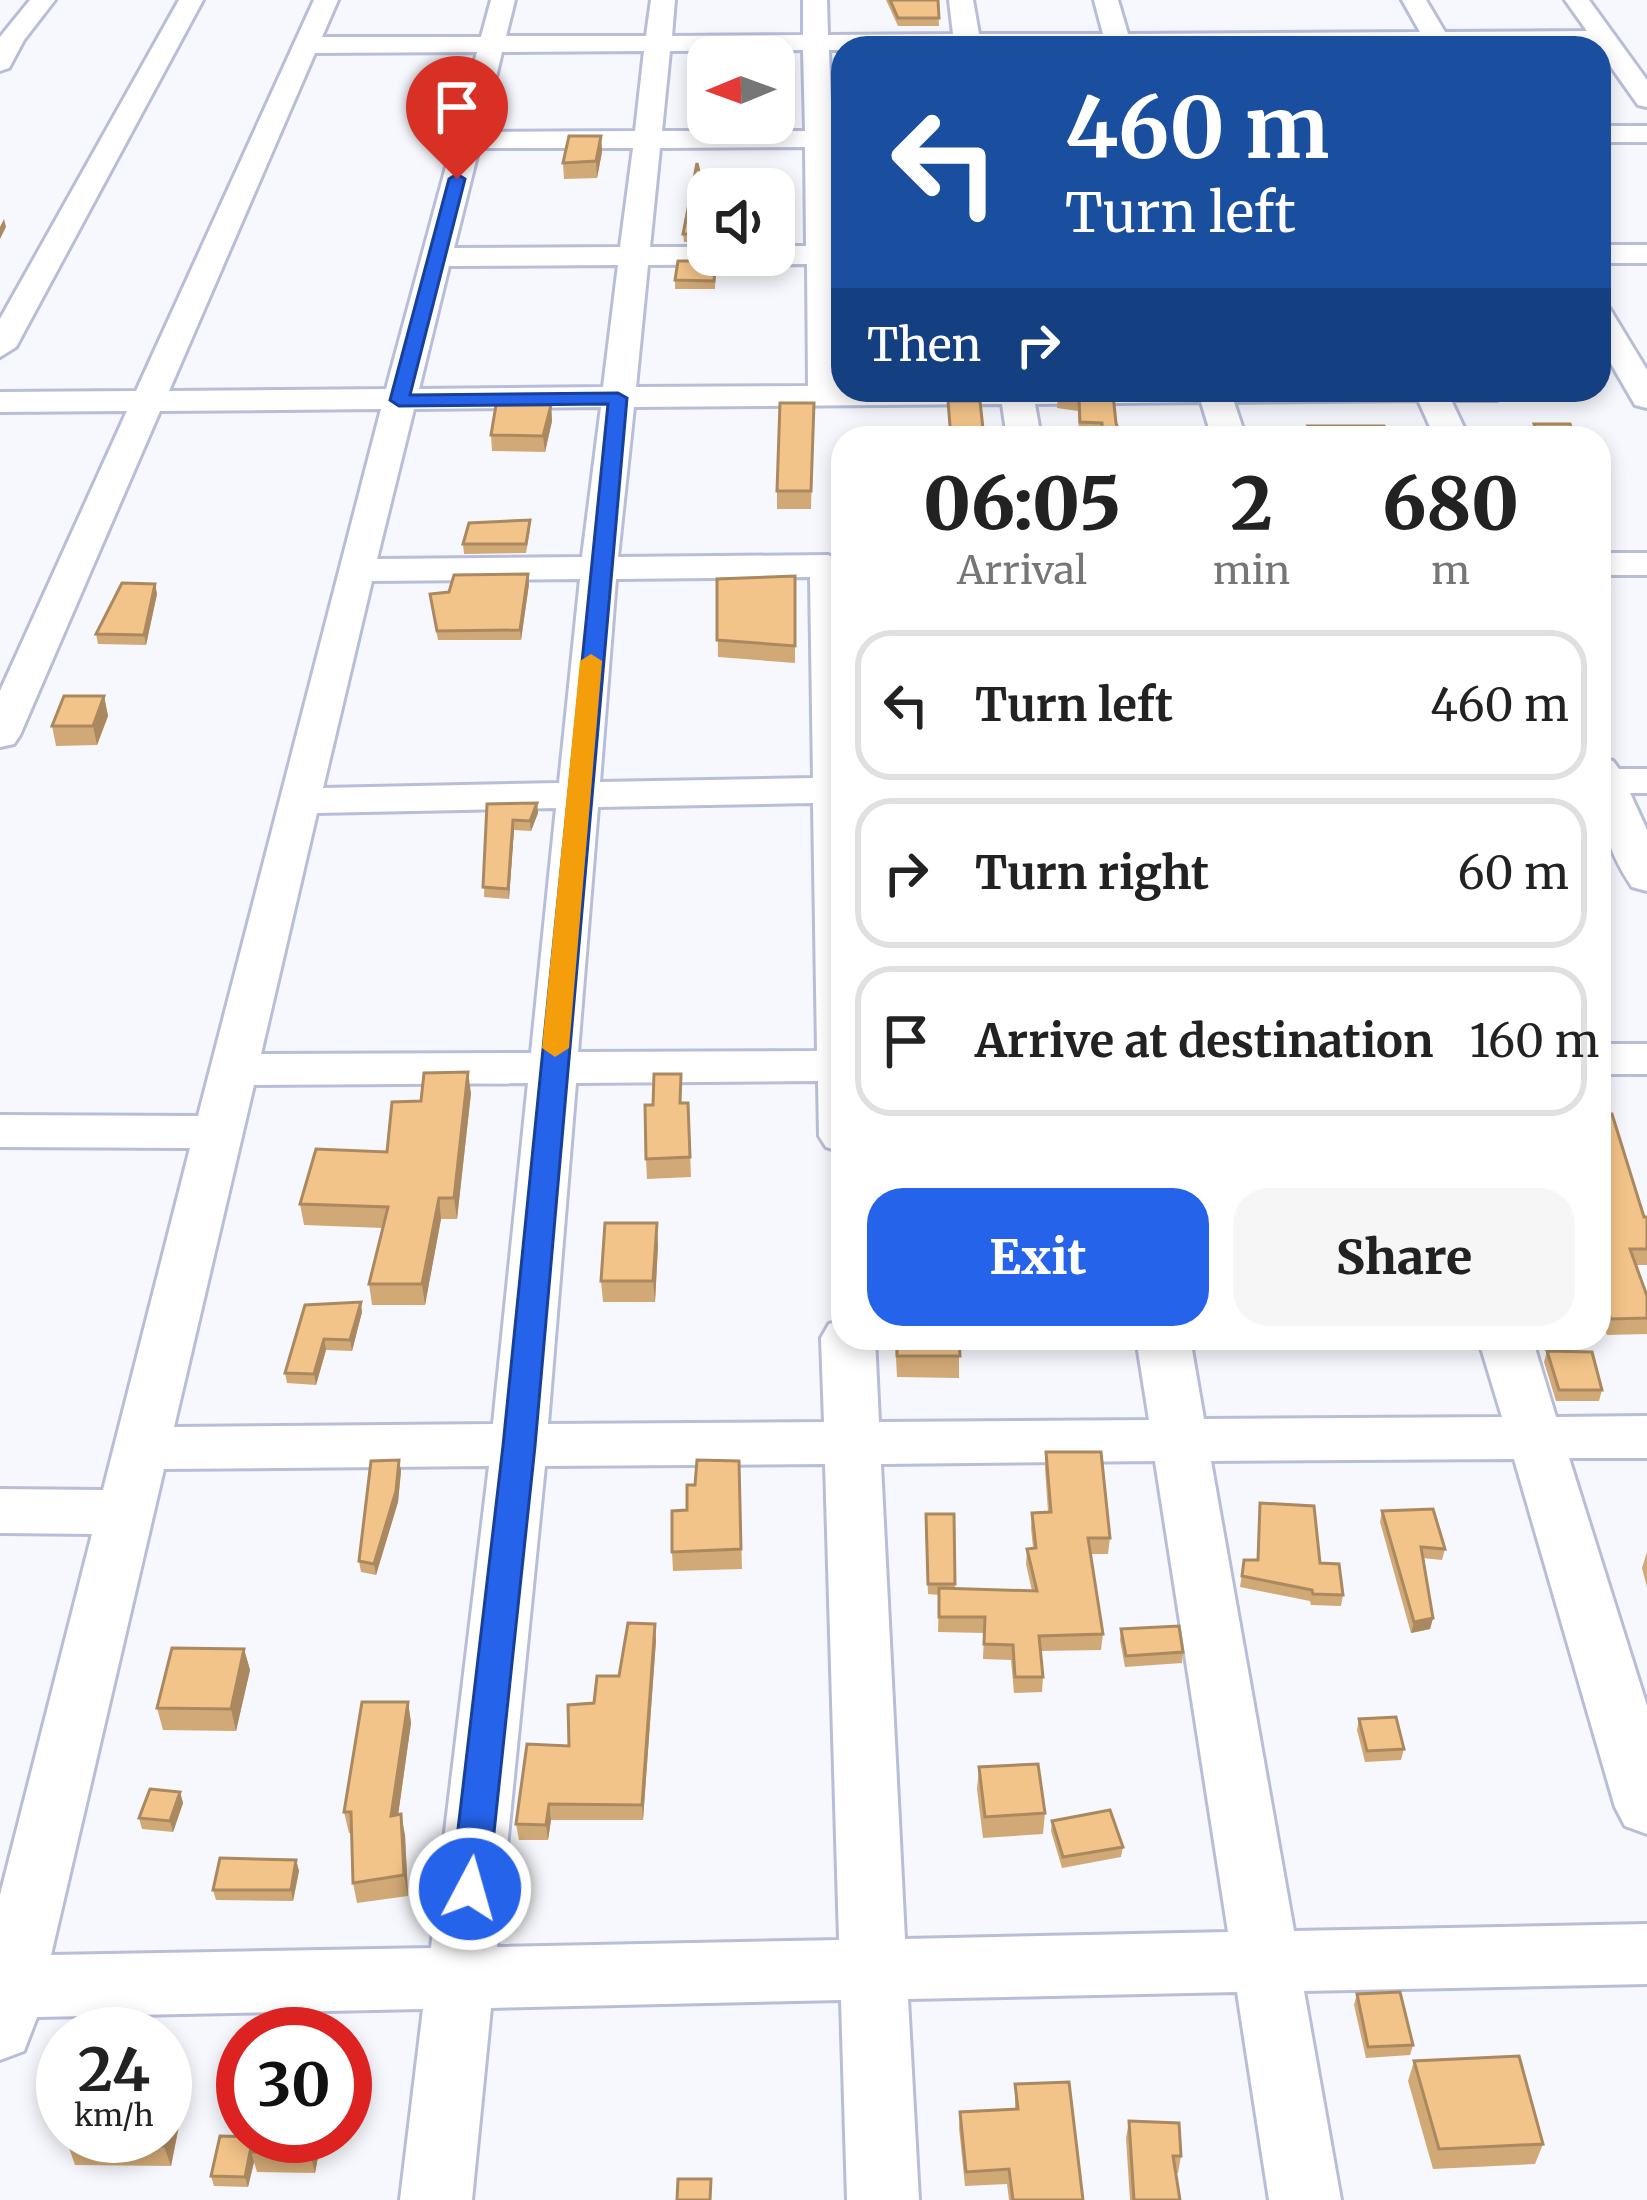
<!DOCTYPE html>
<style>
:root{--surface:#fff;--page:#f6f6f6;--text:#222;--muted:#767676;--line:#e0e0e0;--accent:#2563eb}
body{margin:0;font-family:Merriweather,serif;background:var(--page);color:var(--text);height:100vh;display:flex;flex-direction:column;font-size:45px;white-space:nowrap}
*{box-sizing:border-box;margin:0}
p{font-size:39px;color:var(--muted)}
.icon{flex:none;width:66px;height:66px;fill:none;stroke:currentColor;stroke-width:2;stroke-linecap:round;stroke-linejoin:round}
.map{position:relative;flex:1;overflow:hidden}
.side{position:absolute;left:831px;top:426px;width:780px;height:924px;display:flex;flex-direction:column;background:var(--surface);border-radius:36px;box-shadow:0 6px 18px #0003}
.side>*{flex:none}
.hud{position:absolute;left:831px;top:36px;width:780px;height:366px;border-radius:36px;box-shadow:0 6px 18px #0003;background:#1a4fa0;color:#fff;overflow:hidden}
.needle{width:78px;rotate:269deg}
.controls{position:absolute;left:687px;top:36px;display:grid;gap:24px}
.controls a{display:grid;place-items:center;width:108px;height:108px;border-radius:24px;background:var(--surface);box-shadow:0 6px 18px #0003;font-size:60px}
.speed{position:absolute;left:36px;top:2007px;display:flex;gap:24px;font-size:60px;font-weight:700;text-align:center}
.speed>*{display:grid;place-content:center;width:156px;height:156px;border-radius:50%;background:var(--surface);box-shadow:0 6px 18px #0003;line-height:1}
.speed small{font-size:30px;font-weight:400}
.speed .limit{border:18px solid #d22;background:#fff;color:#111}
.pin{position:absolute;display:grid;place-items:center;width:102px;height:102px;color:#fff;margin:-123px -51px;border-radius:50% 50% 50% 0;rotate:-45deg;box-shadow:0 0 12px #0007}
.pin .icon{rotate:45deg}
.me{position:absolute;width:132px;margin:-66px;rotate:6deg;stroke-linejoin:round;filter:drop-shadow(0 0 9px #0008)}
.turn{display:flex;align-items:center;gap:42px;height:252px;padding:0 36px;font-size:54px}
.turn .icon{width:156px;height:156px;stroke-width:2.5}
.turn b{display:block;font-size:84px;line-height:102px}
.then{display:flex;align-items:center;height:114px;padding:0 36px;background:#0003;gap:24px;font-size:45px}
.eta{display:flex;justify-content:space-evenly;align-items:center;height:204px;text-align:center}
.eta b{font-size:72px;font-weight:800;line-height:84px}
.button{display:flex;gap:24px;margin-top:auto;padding:24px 36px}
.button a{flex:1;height:138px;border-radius:36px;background:var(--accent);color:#fff;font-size:48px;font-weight:800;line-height:138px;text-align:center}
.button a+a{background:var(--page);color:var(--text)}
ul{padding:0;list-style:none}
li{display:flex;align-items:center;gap:36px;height:150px;margin:0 24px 18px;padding:0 12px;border:6px solid var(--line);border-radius:36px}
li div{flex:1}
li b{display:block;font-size:45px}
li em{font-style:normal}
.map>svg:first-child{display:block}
</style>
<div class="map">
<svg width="1647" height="2200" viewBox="0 0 1647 2200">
<rect width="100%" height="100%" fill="#f7f8fd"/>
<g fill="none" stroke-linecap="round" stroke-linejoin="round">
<defs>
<g id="minor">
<path d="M30,0H55L24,40L9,68L0,71V37Z"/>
<path d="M179,0H203L16,347L0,357V319Z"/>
<path d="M314,0H338L322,37H481L491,0H515L506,36H646L651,0H675L672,36L803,35V0H827L828,35L953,34L949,0H973L979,34H1103L1094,0H1118L1128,34L1420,32L1402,0H1426L1445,32L1587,31L1565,0H1589L1647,80V107L1638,105L1597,47L829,50L832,131H843V147H833L836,246H843V264H837L843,390H1513L1497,400H1451L1469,438H1435L1418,400L1234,402L1246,438H1212L1201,402L1035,404L1041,438H1007L1002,404L634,407L618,557L828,555L843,561V1152L826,1147L819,1136L818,1081L576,1083L548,1424L824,1422L821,1338L829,1324L843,1320V1338H875L879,1422L1149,1420L1136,1338H1190L1204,1419L1502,1417L1478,1338H1532L1556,1417L1647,1416V1458H1569L1647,1706V1834L1625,1826L1615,1807L1514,1459L1211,1461L1294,1931L1647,1924V1984L1304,1991L1341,2200H1269L1237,1992L908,1999L919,2200H847L841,2000L491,2008L472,2200H400L423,2009L37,2017L24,2051L0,2060V1895L92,1534L0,1533V1489L103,1490L190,1148L0,1147V1115L198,1116L381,409L160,411L20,735L14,744L0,747V691L127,411L0,412V392L136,391ZM803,50L805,131H662L670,51ZM644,51L635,131L483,132L502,52ZM477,52L386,389L169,391L315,53ZM805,147L806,246H774V255H708V247H650L660,148ZM479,148H633L620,247L454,248ZM807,264L808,386L636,387L648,265ZM618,265L603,387L419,389L449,266ZM601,407L582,557L377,559L414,409ZM810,577L813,778L600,782L616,579ZM580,579L559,783L323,788L372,581ZM813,803L817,1051L578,1052L598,807ZM556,808L531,1053L261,1054L317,813ZM528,1083L493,1424L174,1427L254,1085ZM1155,1461L1228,1932L905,1939L881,1464ZM825,1464L839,1940L497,1947L545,1466ZM489,1466L431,1948L51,1955L164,1469Z"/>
<rect x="1599" y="126" width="48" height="16"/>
<rect x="1599" y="245" width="48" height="18"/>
<path d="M1599,307L1610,309L1647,370V408L1635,405L1599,343Z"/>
<rect x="1599" y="553" width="48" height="22"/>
<path d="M1599,758L1613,761L1619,769H1647V793H1630L1647,830V891L1632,887C1602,843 1599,809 1599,758Z"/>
<rect x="1599" y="1044" width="48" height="30"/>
</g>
</defs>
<use href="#minor" stroke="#b8bed8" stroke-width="6"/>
<use href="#minor" fill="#fff" fill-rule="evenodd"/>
</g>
<g fill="#d1a976">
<path d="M886,0H938L939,26H898Z"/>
<path d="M601,136L602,152L597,178L564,179L563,163Z"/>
<path d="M708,210V242H684L683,234Z"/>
<path d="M716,261L715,289H675V280Z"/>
<path d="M1113,395L1116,423L1101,435H1079L1078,411L1057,408L1058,396Z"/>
<path d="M814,403L811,509H777V491Z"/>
<path d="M551,405L552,421L545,452L492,451L491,435Z"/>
<path d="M1534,424L1575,438H1531Z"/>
<path d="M530,530L526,553L464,554L463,544Z"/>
<path d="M795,576V663L718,657L717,579Z"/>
<path d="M155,584L157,594L146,645L98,644L96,634Z"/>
<path d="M529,584L521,640H438L431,604Z"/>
<path d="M104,696L108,716L97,745L56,746L52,726Z"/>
<path d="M537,803L538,813L531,831L514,830L509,899L484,897L487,804Z"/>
<path d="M471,1093L457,1219H441L425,1305H372L369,1284L383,1228L304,1225L300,1204L387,1152L421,1101Z"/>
<path d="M682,1103H688L691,1177L647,1179L646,1159Z"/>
<path d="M1599,1114L1644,1217H1647V1265H1636L1647,1296V1334L1607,1335L1599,1316Z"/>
<path d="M658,1245L655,1302H603L601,1281Z"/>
<path d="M305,1305L362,1312L352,1351L326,1350L316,1385L287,1383L285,1373Z"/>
<path d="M895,1338H959V1378L897,1377Z"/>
<path d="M1012,1338H1063L1062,1350H1013Z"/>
<path d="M1547,1351L1602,1390L1599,1401H1556L1544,1362Z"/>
<path d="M1046,1452L1110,1538L1108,1554H1091L1103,1634L1101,1650L1040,1651L1043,1677L1042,1692L1014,1693L1011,1660L983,1659L984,1633L938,1632L939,1595L928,1594L925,1524L954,1514L955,1589L1032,1591L1026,1564L1027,1549L1033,1548L1031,1528L1032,1513L1048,1512L1045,1468Z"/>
<path d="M399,1460L401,1471L398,1502L376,1575L361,1572L359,1561Z"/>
<path d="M739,1461L742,1569L673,1571L672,1552L695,1485Z"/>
<path d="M1260,1503L1320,1563L1343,1595L1341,1606L1311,1605L1310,1601L1240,1587L1244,1560H1257Z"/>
<path d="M1382,1511L1445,1549L1442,1560L1422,1558L1433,1618L1430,1629L1411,1633L1380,1522Z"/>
<path d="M1647,1552V1587L1642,1568Z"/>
<path d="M1121,1629L1183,1652L1182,1663L1125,1667L1120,1640Z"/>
<path d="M656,1640L643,1820H551L548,1840H519L516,1824L569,1746L594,1703Z"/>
<path d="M244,1649L250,1670L236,1731L163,1730L157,1708Z"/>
<path d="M408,1702L411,1723L398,1815L405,1835L408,1896L357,1903L353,1883L351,1833H349L344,1812Z"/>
<path d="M1359,1719L1404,1749L1401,1760L1365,1762L1357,1730Z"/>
<path d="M979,1767L1045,1813L1043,1834L983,1838L977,1789Z"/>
<path d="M180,1792L183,1803L173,1832L142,1829L139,1818Z"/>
<path d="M1052,1821L1123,1847L1121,1857L1062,1868L1051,1831Z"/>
<path d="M296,1860L299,1871L293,1901L216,1900L213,1890Z"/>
<path d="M1357,1994L1413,2045L1410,2055L1366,2058L1354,2005Z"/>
<path d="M1414,2061L1543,2144L1535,2164L1433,2169L1408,2081Z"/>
<path d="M1015,2084L1083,2200H1009L1007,2184L965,2186L959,2128L960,2112L1015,2109Z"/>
<path d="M186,2090L171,2166L75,2165L68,2145Z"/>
<path d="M1129,2121L1181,2156L1178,2173H1176L1180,2200H1130L1126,2138Z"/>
<path d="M322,2136L315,2173L257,2172L254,2162L248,2187L214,2186L211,2176L253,2137Z"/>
</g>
<g fill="#aa8960">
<path d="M601,136L602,152L597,178L596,161Z"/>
<path d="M4,219L6,227L0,239V227Z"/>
<path d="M551,405L552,421L545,452L543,436Z"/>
<path d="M528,574L529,584L521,640L520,630Z"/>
<path d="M155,584L157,594L146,645L144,635Z"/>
<path d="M104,696L108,716L97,745L93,726Z"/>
<path d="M537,803L538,813L531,831L530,821Z"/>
<path d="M513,820L514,830L509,899L508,889Z"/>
<path d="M468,1072L471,1093L457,1219L454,1198Z"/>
<path d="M439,1198L441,1219L425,1305L422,1284Z"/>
<path d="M657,1223L658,1245L655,1302L653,1281Z"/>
<path d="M361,1302L362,1312L352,1351L350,1340Z"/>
<path d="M324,1339L326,1350L316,1385L314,1374Z"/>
<path d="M399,1460L401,1471L398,1502L376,1575L374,1564Z"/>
<path d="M1433,1618L1430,1629L1411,1633L1414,1622Z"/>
<path d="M655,1624L656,1640L643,1820L642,1805Z"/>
<path d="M244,1649L250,1670L236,1731L231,1709Z"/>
<path d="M408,1702L411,1723L395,1837L391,1816Z"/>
<path d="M180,1792L183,1803L173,1832L170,1821Z"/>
<path d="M549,1804L551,1820L548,1840L546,1825Z"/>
<path d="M401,1814L405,1835L408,1896L404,1875Z"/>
<path d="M296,1860L299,1871L293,1901L291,1890Z"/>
<path d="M180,2070L186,2090L171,2166L164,2146Z"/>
<path d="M313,2136H322L315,2173L310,2153Z"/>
<path d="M251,2152L254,2162L248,2187L245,2177Z"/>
</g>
<g fill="#f3c489" stroke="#aa8960" stroke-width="3">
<path d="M890,0H938L939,18H898Z"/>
<path d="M569,136H601L596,161L563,163Z"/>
<path d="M697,163L708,210V234H683Z"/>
<path d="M678,261H716L714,281L675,280Z"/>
<path d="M1113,395L1116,423L1121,438H1102V423L1080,422L1079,399L1058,396Z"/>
<path d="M948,401H980L984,438H951Z"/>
<path d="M780,403H814L811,491H777Z"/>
<path d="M496,405H551L543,436L491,435Z"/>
<path d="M1534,424H1570L1575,438H1539Z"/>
<path d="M1308,426H1384L1392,438H1313Z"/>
<path d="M530,520L526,544H463L469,523Z"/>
<path d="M528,574L520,630L437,631L430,594L449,592L454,575Z"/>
<path d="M795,576V646L717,640V579Z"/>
<path d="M122,583L155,584L144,635L96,634Z"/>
<path d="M64,696H104L93,726H52Z"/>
<path d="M537,803L530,821L513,820L508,889L483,887L487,804Z"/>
<path d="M468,1072L454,1198H439L422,1284H369L388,1207L300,1204L316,1149L387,1152L392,1102L421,1101L424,1073Z"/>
<path d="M654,1074H681L680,1103H688L690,1157L646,1159L645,1105H653Z"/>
<path d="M1599,1114H1612L1644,1217H1647V1249H1630L1647,1296V1318L1611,1319L1599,1289Z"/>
<path d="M605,1223H657L653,1281H601Z"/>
<path d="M361,1302L350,1340L324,1339L314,1374L285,1373L305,1305Z"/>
<path d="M897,1338H959L960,1356H897Z"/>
<path d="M1013,1338H1063V1339L1013,1340Z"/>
<path d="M1547,1351L1592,1352L1602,1390H1559Z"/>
<path d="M1046,1452H1101L1110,1538H1088L1103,1634L1039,1636L1043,1677H1015L1013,1645L984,1644L985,1617H939V1588L1037,1591L1027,1549L1036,1548L1032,1513L1051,1512Z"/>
<path d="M399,1460L396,1491L374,1564L359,1561L371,1461Z"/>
<path d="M697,1460L739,1461L741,1549L672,1552V1511L687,1510V1485H695Z"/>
<path d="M1260,1503L1314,1506L1320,1563L1339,1564L1343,1595L1313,1594L1312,1590L1242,1576L1244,1560H1258Z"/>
<path d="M1433,1509L1445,1549L1421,1547L1433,1618L1414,1622L1382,1511Z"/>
<path d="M926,1514H954L955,1584H928Z"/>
<path d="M628,1623L655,1624L642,1805L549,1804L546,1825L516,1824L527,1744L569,1746L568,1705L594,1703L597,1676H619Z"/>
<path d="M1179,1626L1183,1652L1126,1656L1121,1629Z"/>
<path d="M172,1648L244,1649L231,1709L157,1708Z"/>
<path d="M362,1702H408L391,1816L401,1814L404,1875L353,1883L351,1812H344Z"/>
<path d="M1396,1717L1404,1749L1367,1751L1359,1719Z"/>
<path d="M1038,1764L1045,1813L985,1817L979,1767Z"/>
<path d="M150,1789L180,1792L170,1821L139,1818Z"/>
<path d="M1110,1810L1123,1847L1063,1857L1052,1821Z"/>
<path d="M220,1858L296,1860L291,1890H213Z"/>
<path d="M1400,1992L1413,2045L1368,2047L1357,1994Z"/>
<path d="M1519,2056L1543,2144L1439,2149L1414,2061Z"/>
<path d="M165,2070H180L164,2146L68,2145L70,2136H165Z"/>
<path d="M1069,2082L1083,2200H1013L1009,2169L966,2172L960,2112L1018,2109L1015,2084Z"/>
<path d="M1129,2121L1179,2123L1181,2156H1173L1180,2200H1134Z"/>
<path d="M220,2136L253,2137L245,2177L211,2176Z"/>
<path d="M254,2136H313L310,2153L251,2152Z"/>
<path d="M678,2179H711L710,2200H677Z"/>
</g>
<path fill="#2563eb" stroke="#184099" stroke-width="3" d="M457,174L465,179L410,395L618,393L627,398L535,1446L488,1889L483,1901L470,1906L457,1901L451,1889L503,1446L608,404L399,406L390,400L449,179Z"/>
<path fill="#f59e0b" d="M591,654L602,661L569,1048L555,1057L542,1048L580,661Z"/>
</svg>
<div class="controls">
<a><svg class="needle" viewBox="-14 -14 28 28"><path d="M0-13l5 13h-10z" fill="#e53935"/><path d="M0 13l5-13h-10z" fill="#767676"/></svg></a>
<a><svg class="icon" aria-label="sound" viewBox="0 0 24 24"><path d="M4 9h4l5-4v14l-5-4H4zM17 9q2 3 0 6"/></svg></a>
</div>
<div class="speed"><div>24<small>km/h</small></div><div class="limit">30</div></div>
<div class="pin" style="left:457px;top:179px;background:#d93025"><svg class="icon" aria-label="arrive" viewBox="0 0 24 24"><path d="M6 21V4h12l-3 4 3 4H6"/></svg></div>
<svg class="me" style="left:470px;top:1889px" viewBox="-20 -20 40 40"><circle r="17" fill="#2563eb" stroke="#fff" stroke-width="3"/><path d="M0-11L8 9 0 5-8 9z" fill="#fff"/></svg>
<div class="hud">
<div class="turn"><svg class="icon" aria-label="left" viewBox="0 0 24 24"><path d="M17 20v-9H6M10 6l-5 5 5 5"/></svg><div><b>460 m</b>Turn left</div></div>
<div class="then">Then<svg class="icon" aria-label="right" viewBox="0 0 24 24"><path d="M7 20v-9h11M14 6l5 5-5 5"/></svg></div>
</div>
<section class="side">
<div class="eta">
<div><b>06:05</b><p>Arrival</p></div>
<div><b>2</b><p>min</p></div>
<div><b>680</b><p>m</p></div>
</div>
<ul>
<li><svg class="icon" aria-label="left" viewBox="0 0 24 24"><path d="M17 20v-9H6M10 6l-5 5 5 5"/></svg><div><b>Turn left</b></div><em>460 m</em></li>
<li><svg class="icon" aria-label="right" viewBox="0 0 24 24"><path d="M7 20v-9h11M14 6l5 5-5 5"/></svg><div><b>Turn right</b></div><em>60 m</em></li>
<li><svg class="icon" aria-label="arrive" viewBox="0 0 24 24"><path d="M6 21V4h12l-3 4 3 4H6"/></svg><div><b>Arrive at destination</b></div><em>160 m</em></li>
</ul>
<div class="button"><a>Exit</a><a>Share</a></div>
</section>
</div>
